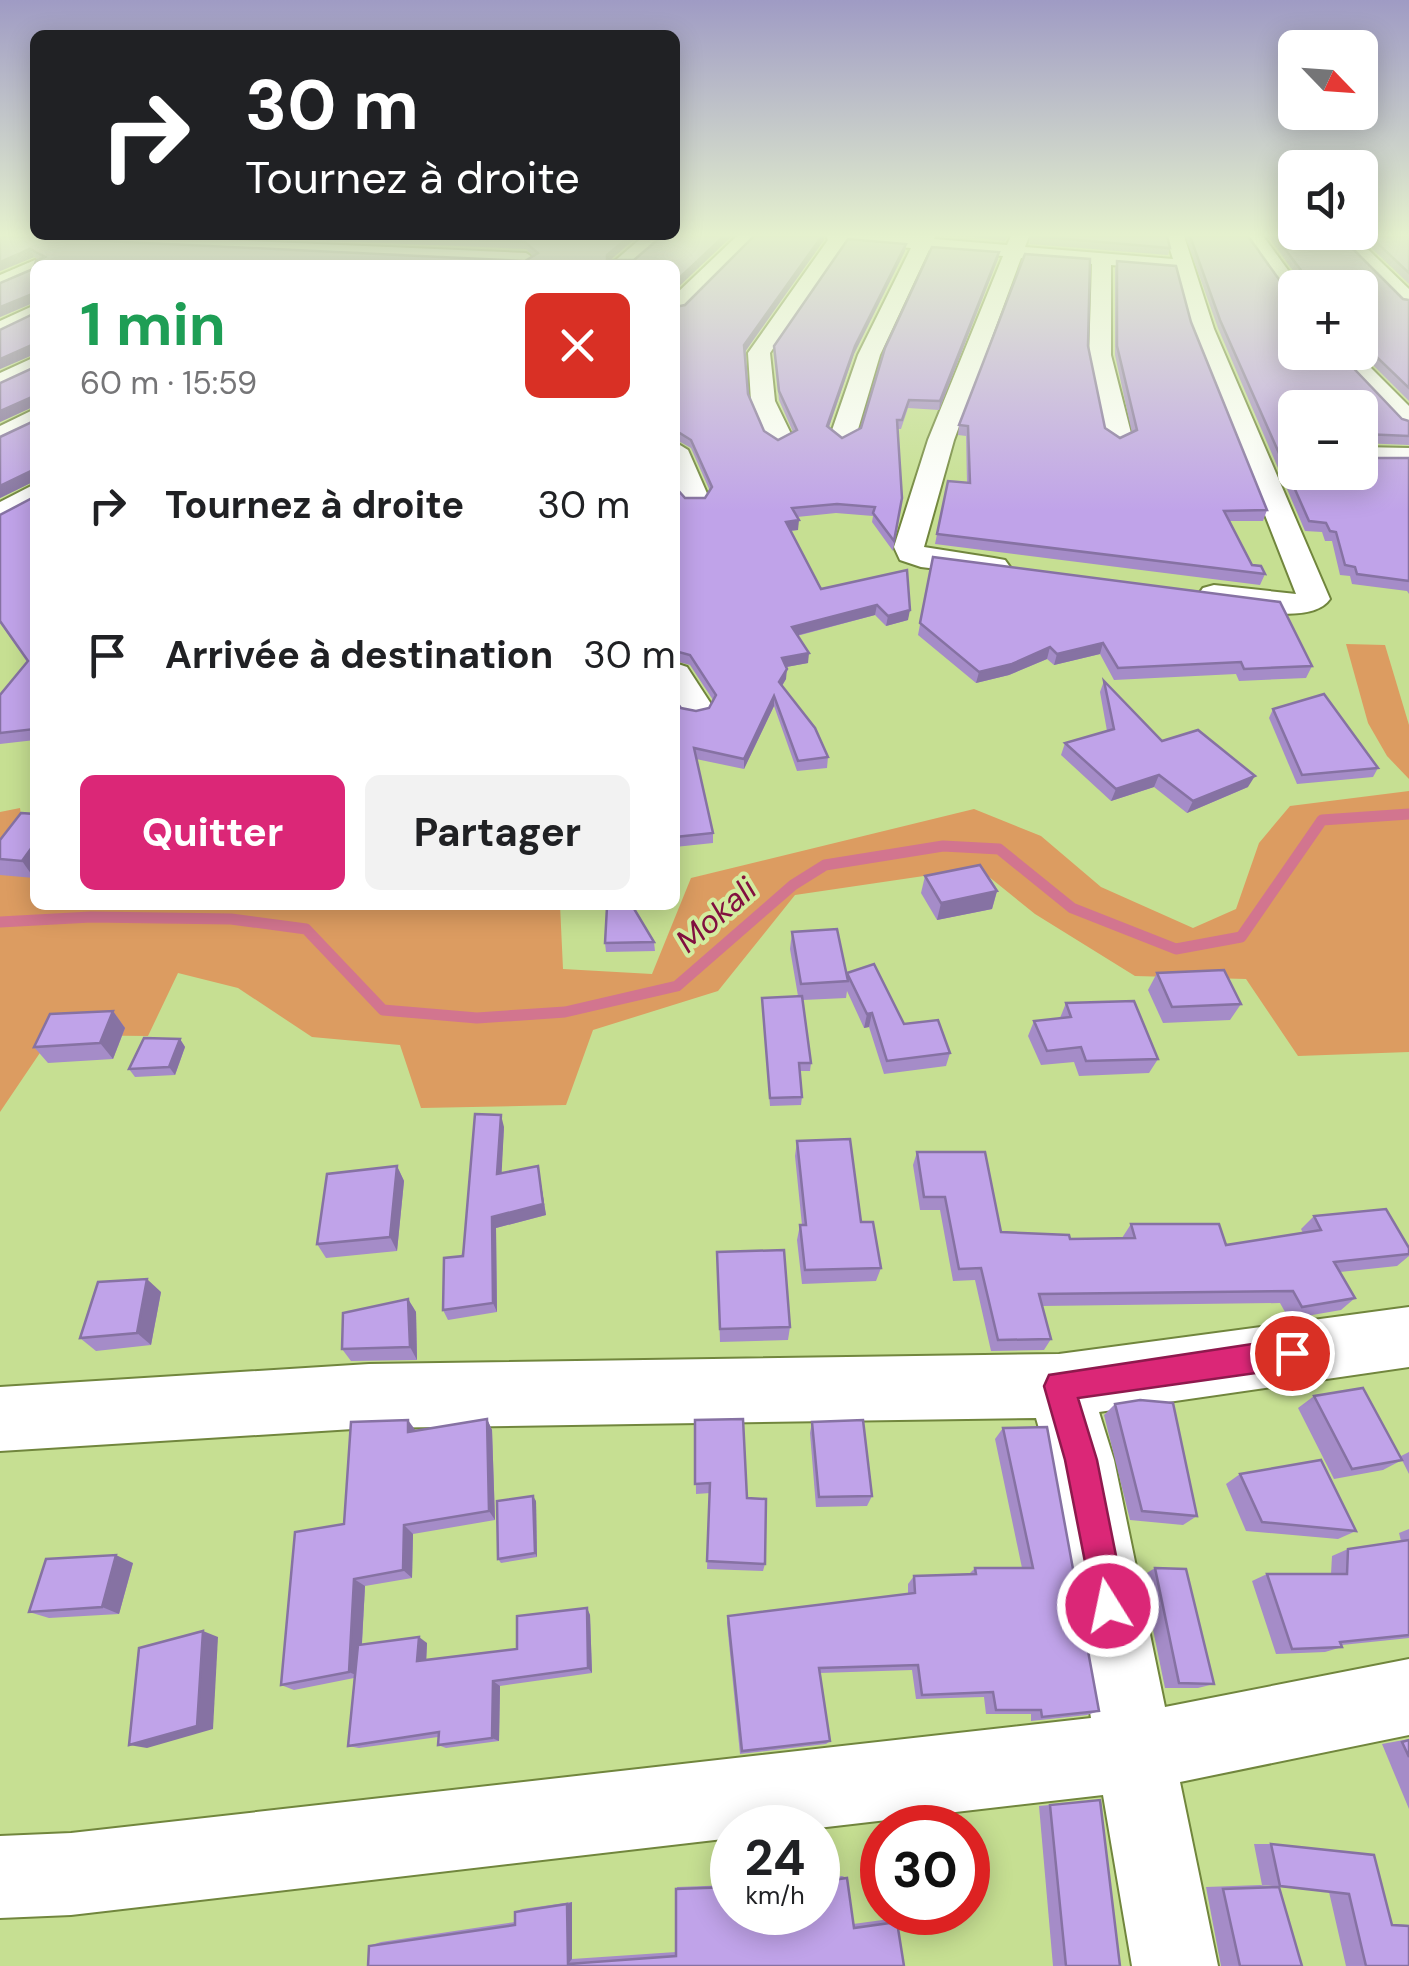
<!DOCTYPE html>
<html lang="fr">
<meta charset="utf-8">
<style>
:root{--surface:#fff;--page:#f2f2f2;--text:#202124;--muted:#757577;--accent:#db2777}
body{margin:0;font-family:"DM Sans",sans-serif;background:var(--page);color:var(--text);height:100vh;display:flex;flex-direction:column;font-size:38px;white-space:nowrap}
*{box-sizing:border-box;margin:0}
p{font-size:32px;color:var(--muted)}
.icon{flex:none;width:55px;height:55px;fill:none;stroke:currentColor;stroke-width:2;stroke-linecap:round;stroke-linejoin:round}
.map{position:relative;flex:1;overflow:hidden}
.details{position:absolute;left:30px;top:260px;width:650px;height:650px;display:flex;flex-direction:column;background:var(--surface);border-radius:15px;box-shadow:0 5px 25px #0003}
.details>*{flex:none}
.hud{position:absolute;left:30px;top:30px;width:650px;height:210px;border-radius:15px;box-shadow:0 5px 25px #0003;background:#202124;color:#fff;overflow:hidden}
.needle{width:65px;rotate:115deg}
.controls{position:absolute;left:1278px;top:30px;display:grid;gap:20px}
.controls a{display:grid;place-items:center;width:100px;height:100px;border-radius:15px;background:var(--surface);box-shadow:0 5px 25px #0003;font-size:50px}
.speed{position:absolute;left:710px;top:1805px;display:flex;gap:20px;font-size:50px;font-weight:700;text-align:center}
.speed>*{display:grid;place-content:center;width:130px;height:130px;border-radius:50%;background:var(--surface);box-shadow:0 5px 25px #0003;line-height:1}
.speed small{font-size:25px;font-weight:400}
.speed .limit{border:15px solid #d22;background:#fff;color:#111}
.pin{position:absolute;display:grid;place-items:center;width:85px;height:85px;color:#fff;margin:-42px;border:5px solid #fff;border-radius:50%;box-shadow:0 2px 10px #0007}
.me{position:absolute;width:110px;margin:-55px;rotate:350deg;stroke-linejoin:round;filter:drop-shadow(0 0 8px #0008)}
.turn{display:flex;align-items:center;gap:35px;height:210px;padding:0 50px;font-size:45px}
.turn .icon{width:130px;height:130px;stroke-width:2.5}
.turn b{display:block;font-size:70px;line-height:85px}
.round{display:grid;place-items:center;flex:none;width:105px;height:105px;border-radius:15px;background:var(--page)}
.summary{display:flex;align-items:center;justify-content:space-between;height:170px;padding:0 50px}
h1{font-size:60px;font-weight:700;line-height:75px;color:#1e9e55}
.primary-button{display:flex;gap:20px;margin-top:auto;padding:20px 50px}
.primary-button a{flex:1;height:115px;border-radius:15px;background:var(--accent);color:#fff;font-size:40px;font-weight:700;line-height:115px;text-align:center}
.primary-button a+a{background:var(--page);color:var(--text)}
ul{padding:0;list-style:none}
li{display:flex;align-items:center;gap:30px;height:150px;padding:0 50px}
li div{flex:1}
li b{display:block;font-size:38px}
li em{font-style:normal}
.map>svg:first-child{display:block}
</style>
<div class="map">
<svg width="1409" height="1966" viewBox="0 0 1409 1966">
<rect width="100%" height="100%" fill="#c6df92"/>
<g fill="#dc9c61">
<path d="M1346,644L1385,645L1409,725V779L1387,756L1368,723Z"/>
<path d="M1409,791V1052L1298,1056L1246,979L1135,976L1035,914L978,868L795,895L718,991L593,1030L566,1105L421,1108L400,1045L312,1037L238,988L178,973L148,1036L52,1035L0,1112V812L20,808L26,853L35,861V905H560L563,969L652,974L691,878L974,809L1041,836L1101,887L1193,928L1236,909L1259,843L1290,806Z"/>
</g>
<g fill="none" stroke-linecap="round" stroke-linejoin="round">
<path stroke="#d2758f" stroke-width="11" d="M0,922L91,917L231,919L306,929L383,1010L477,1018L565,1012L677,986L793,885L825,865L943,846L999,849L1072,908L1176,949L1241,937L1322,820L1409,814"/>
<defs>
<g id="minor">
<path d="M2,236H132L526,253L535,259L526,265L11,241Z"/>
<path d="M644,236H664L632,265H610Z"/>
<path d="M737,236H756L682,310L675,312V295Z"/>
<path d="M826,236H935L934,239L1007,245L1011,236H1029L1025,247L1173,259L1166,236H1184L1214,329L1330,599C1312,626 1243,608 1214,605L1203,602L1198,595L1203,588L1214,585L1296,594L1192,329L1176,271L1111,265V355L1132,437L1119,445L1106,437L1089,355L1092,264L1021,258L954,440L924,547L994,558L1005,560L1010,567L1005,574L994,576L921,567L900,560L894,547L928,440L1003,256L929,250L880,355L856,436L843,444L830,436L858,355L911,248L845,242L770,353L775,401L793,438L780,446L767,438L751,401L748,353L828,240Z"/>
<path d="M1245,236H1263L1301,288H1295V300L1288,298Z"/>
<path d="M1335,236H1354L1409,289V306L1402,304Z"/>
<path d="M35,260L44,265H35V273L0,288V275Z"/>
<path d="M35,305V319L0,336V321Z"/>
<path d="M1331,352H1355L1409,406V428L1400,425Z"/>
<path d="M35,357V373L0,389V373Z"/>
<path d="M35,409V427L0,444V426Z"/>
<path d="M675,442L688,450L709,498L705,504H685C673,484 675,465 675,442Z"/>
<path d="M1360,447L1409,448V464L1360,463Z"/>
<path d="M35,484V504L0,523V502Z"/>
<path d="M675,663L687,667L713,707L708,715L695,718L682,715L675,704Z"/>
<path d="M1409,1307V1367L1099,1412L1114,1460L1165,1707L1409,1659V1735L1180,1782L1218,1966H1132L1103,1795L818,1828H732V1838L71,1915L0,1918V1836L71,1833L1091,1718L1048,1460L1036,1418L369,1428L0,1451V1387L369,1364L1059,1354Z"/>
</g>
</defs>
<use href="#minor" stroke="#71863d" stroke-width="4"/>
<use href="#minor" fill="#fff" fill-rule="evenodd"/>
</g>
<g fill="#a58cc8">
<path d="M0,236L525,261L533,256L526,249L217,236H638L610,260H634L662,236H732L675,290V265H35V740L0,744V695L28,662L0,623V515L32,498V482L0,498V437L32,422V407L0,422V383L33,368L32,355L0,369V330L33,314V303L0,317V283L33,269L36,261L39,260L34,257L0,271Z"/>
<path d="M964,236H1008L1005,241Z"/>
<path d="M1029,236H1167L1170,248L1168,255L1030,244Z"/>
<path d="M1185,236H1248L1295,352L1402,419L1409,421V445L1361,443V454L1364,458H1409V594L1407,591L1352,584L1350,576L1340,575L1332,541H1325L1322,532L1305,531L1218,328Z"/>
<path d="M1268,236H1340L1403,299L1409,300V401L1360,352V288L1304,286Z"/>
<path d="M1359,236H1409V284Z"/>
<path d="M824,240L745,352L748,394L764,431L778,440L793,432L779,400L774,346L906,244L905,251L854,354L829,427L842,438L861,428L999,252L998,259L939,410L908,408L901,429H897L902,498L893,551L872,522L873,516L836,513L797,517L798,530L791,531L821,589L907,570L908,620L886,626L875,615L797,636L808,663L786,667V679L782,686L828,757L827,768L797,771L774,706L744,769L696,759L713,833V843L675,847V700L681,708L696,711L709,708L713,700L690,665L675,661V477L677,489L685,498H705L710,491L691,448L675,439V307L685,305Z"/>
<path d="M1117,261L1191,322L1267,510L1263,521H1229L1252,565L1265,574L1260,585L935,544L948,481L967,483L966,436L958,435L959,425L1088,346L1105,428L1120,438L1132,433L1115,355V269Z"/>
<path d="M933,557L1312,666L1306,678L1239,681L1236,674L1114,680L1100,654L1054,665L1047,659L1009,675L976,683L918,635Z"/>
<path d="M1104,681L1162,741L1248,787L1187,813L1154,787L1111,801L1061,755L1065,743L1107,731L1100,692Z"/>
<path d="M1273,709L1378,768L1373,777L1297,784L1269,718Z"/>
<path d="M35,814V877L34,878L0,875V840Z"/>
<path d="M925,876L997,891L992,909L937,920L921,893Z"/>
<path d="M792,932L847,974L904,1024L950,1053L946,1066L884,1074L869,1027L864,1028L847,991L846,998L803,1000L811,1063L810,1071H800L802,1097L801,1105L770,1106L762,998L798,996L790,949Z"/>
<path d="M654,942L655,951L606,952L605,943Z"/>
<path d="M1157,973L1241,1004L1230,1020L1163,1023L1148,990Z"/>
<path d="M1066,1003L1158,1059L1149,1073L1079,1076L1074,1062L1041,1065L1028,1036L1034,1021L1060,1018Z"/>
<path d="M113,1011L125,1028L113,1059L48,1063L34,1047Z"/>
<path d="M180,1039L185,1047L175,1075L135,1077L129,1069Z"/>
<path d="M504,1127L501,1174L538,1166L546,1215L496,1228L497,1312L448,1320L443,1310Z"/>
<path d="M797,1141L861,1222L881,1268L876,1281L802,1284L797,1240L800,1225H802L795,1156Z"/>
<path d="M917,1152L1001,1232L1070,1239L1122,1238L1131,1224L1226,1245L1303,1233L1301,1229L1314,1216L1409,1248V1256L1397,1266L1340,1272L1355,1298L1341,1310L1289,1319L1280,1303L1042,1306L1051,1339L1044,1350L991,1351L975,1280L953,1281L940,1210H920L913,1165Z"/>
<path d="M397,1166L404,1181L397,1251L326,1258L317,1244Z"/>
<path d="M717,1252L790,1327L788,1340L720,1342Z"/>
<path d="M161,1292L151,1345L96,1351L80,1338Z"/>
<path d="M408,1299L416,1312L417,1360L351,1361L342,1349Z"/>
<path d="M1314,1396L1401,1456L1409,1452V1474L1402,1460L1383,1470L1334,1479L1298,1408Z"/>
<path d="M1115,1404L1197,1516L1183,1525L1130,1520L1104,1415Z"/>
<path d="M487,1419L492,1430L495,1520L413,1534L412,1578L365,1586L362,1644L427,1643L426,1660L517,1649L587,1608L590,1615L592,1673L500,1686L499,1741L446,1748L438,1745V1737L359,1748L348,1746L354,1678L294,1690L281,1685L344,1524L416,1431Z"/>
<path d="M695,1420L747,1498L765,1564L763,1571L707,1569L710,1493L696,1494Z"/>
<path d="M812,1422L872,1496L867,1506L816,1507L810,1433Z"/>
<path d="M1003,1428L1099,1711L1087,1715L1031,1721V1714H986L984,1697L916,1699L912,1670L820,1673L830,1741L826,1744L740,1754L727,1623L728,1616L908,1594V1584L914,1576L968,1575L975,1568H1022L995,1439Z"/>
<path d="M1240,1474L1356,1531L1338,1539L1246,1531L1226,1484Z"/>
<path d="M536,1501L537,1557L501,1563L498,1559Z"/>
<path d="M1409,1529V1638L1342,1645V1647L1325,1652L1276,1654L1252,1581L1267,1574H1331L1332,1556L1348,1549L1401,1541L1399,1533Z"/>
<path d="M133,1563L119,1614L49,1618L29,1612Z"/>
<path d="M1155,1568L1214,1684L1198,1688H1165L1142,1576Z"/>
<path d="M1409,1739V1809L1382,1744Z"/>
<path d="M1100,1800L1120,1966H1053L1039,1806Z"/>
<path d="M1254,1844H1271L1374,1855L1392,1924L1409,1925V1966H1346L1329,1892L1262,1885Z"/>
<path d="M842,1876L847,1878L853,1924L890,1919L897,1922L904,1966H368L369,1946L381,1942L515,1922V1912L522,1909L572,1902V1959L676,1952L677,1887L732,1885V1912H818V1880Z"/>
<path d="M1260,1885L1279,1887L1302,1966H1221L1206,1887Z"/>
</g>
<g fill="#8672a3">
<path d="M630,236H638L608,262L607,255Z"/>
<path d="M724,236H732L675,290V282Z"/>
<path d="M822,236H824V240L744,353V345Z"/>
<path d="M906,244L905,251L854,354L826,435L827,426L855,346Z"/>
<path d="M30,249L34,257L0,271V262Z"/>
<path d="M999,252L998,259L939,410L940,401Z"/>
<path d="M32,294L35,302L0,317V307Z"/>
<path d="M32,345L35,354L0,369V359Z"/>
<path d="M32,397L35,406L0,422V411Z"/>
<path d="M31,471L35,481L0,498V486Z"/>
<path d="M799,520L798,530L786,531V522Z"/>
<path d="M877,605L875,615L791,637L792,627Z"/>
<path d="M910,610L908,620L886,626L888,616Z"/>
<path d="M1103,643L1100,654L1054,665L1057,654Z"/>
<path d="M1050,647L1047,659L1009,675L976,683L979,672Z"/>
<path d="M809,653L808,663L781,668L782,658Z"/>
<path d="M787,669L786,679L778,692L779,682Z"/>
<path d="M774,696V706L744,769V759Z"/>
<path d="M1159,775L1154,787L1111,801L1116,789Z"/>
<path d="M1255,776L1248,787L1187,813L1193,801Z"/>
<path d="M35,843V877L34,878L22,861Z"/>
<path d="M997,891L992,909L937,920L941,903Z"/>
<path d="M113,1011L125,1028L113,1059L100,1043Z"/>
<path d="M872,1013L869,1027L864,1028L867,1014Z"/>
<path d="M180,1039L185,1047L175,1075L169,1067Z"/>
<path d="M501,1115L504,1127L501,1185L497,1174Z"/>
<path d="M397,1166L404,1181L397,1251L390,1237Z"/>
<path d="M538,1166L546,1215L496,1228L497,1312L493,1303L492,1217Z"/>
<path d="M147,1279L161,1292L151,1345L137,1333Z"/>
<path d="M408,1299L416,1312L417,1360L410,1347Z"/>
<path d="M487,1419L492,1430L495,1520L489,1511Z"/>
<path d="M408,1420L416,1431L408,1432Z"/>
<path d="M533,1496L536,1501L537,1557L535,1553Z"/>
<path d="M404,1525L413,1534L412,1578L403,1570Z"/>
<path d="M116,1555L133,1563L119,1614L102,1607Z"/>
<path d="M354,1579L365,1586L360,1677L349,1672Z"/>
<path d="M587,1608L590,1615L592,1673L588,1668Z"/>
<path d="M203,1631L218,1637L213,1729L147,1748L129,1745Z"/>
<path d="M419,1637L427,1643L426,1666L417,1661Z"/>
<path d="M493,1681L500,1686L499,1741L492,1738Z"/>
<path d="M572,1902V1959L568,1964L567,1904Z"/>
</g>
<g fill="#c0a3e9" stroke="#8672a3" stroke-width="2.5" fill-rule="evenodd">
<path d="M0,236L525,261L538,253L525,242L382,236H630L607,255V260H634L662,236H724L675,282V265H35V729L0,733V695L28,661L0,621V515L32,498L31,471L0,486V437L32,422V397L0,411V383L33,368L32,345L0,359V330L33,314L32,294L0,307V283L33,269L36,261L45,257L30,249L0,262Z"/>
<path d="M754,236H822L744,345L748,394L764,431L778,440L797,430L779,391L774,346L848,239L906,244L855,346L827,426L842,438L861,428L885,348L932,247L999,252L940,401L909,400L902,420H897L902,498L894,541L873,513L875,507L837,504L792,508L799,520L786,522L821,589L907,570L910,610L888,616L877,605L792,627L809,653L782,658L787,669L779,682L815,728L828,757L798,761L774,696L744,759L694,748L713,833L675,837V700L681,708L696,711L709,708L716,695L690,655L675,651V477L677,489L685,498H705L712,487L691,440L675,430V307L685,305Z"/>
<path d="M1032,236H1167L1170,248Z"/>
<path d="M1190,236H1248L1288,292L1295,294V352H1338L1402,419L1409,421V436L1364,434L1360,438L1361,454L1364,458H1409V581L1357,574L1355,567L1345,565L1336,532L1330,531L1326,523L1309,521L1220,320ZM1295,408H1360V472H1295Z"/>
<path d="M1275,236H1340L1403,299L1409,300V388L1360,341V288H1303L1307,278Z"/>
<path d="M1370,236H1409V273Z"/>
<path d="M1025,254L1090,259L1088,346L1105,428L1120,438L1137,430L1117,346V261L1176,266L1191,322L1267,510L1224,511L1252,565L1261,566L1265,574L937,534L948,481L970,483L968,426L959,425Z"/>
<path d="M933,557L1280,602L1312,666L1244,669L1241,662L1118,668L1103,643L1057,654L1050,647L1012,664L979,672L920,623Z"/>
<path d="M1104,681L1162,741L1198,730L1255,776L1193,801L1159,775L1116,789L1065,743L1114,729Z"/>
<path d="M1324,694L1378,768L1302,775L1273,709Z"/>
<path d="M21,813L35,814V843L22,861L0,859V840Z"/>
<path d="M980,865L997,891L941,903L925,876Z"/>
<path d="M607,907H633L654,942L605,943Z"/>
<path d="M837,929L848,981L801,984L792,932Z"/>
<path d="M874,964L904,1024L938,1020L950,1053L887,1061L872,1013L867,1014L847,973Z"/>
<path d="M1224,970L1241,1004L1172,1007L1157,973Z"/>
<path d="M802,996L811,1063H799L802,1097L770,1098L762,998Z"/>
<path d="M1134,1001L1158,1059L1086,1061L1081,1047L1047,1051L1034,1021L1071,1017L1066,1003Z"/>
<path d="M113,1011L100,1043L34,1047L50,1014Z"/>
<path d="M144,1038L180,1039L169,1067L129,1069Z"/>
<path d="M475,1114L501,1115L497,1174L538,1166L543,1204L492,1217L493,1303L443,1310L444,1258L463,1256Z"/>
<path d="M850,1139L861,1222H873L881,1268L805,1270L800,1225H806L797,1141Z"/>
<path d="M917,1152H985L1001,1232L1069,1235L1070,1239L1135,1238L1131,1224H1219L1226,1245L1321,1230L1314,1216L1386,1209L1409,1248V1254L1334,1262L1355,1298L1302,1307L1293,1291L1039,1294L1051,1339L998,1340L981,1268L959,1269L945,1197H924Z"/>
<path d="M397,1166L390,1237L317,1244L327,1174Z"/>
<path d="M784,1250L790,1327L720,1329L717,1252Z"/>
<path d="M147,1279L137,1333L80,1338L98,1282Z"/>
<path d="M408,1299L410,1347L342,1349L343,1313Z"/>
<path d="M1363,1388L1402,1460L1352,1469L1314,1396Z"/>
<path d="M1140,1400L1173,1403L1197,1516L1142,1511L1115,1404Z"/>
<path d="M487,1419L489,1511L404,1525L403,1570L354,1579L349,1672L281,1685L295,1532L344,1524L351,1422L408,1420V1432Z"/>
<path d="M743,1419L747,1498L766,1499L765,1564L707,1561L710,1483L695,1484V1420Z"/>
<path d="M863,1420L872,1496L819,1497L812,1422Z"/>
<path d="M1047,1427L1099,1711L1042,1717L1041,1710H996L993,1692L922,1695L918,1665L819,1668L830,1741L742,1751L728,1616L915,1593L914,1576L976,1574L975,1568H1033L1003,1428Z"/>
<path d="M1321,1460L1356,1531L1262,1522L1240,1474Z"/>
<path d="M533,1496L535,1553L498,1559L497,1501Z"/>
<path d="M1409,1540V1635L1340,1642L1342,1647L1292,1649L1267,1574H1347L1348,1549Z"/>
<path d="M116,1555L102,1607L29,1612L46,1559Z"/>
<path d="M1155,1568L1186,1569L1214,1684L1179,1683Z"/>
<path d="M587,1608L588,1668L493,1681L492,1738L438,1745L439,1732L348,1746L358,1645L419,1637L417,1661L517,1649V1616Z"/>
<path d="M203,1631L197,1726L129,1745L139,1648Z"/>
<path d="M1409,1740V1757L1402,1742Z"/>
<path d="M1100,1800L1120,1966H1066L1050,1805Z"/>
<path d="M1271,1844L1374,1855L1392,1925L1409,1926V1966H1366L1349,1894L1280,1886Z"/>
<path d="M847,1878L854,1928L897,1922L904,1966H368L369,1946L515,1925V1912L567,1904L568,1964L676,1956V1889L732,1887V1912H818V1882Z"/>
<path d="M1279,1887L1302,1966H1240L1223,1889Z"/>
</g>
<linearGradient id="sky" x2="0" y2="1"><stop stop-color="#9f9bc4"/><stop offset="0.46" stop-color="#e5f1ce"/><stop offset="1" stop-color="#e5f1ce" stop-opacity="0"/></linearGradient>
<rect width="1409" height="511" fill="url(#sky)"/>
<path fill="#db2777" stroke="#8e194d" stroke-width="2.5" d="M1292,1338L1303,1343L1307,1353L1303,1364L1292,1368L1078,1398L1097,1460L1126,1606L1120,1618L1108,1623L1096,1618L1065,1460L1044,1386L1049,1375Z"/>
<g text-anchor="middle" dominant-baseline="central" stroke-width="8" stroke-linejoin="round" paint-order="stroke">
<g font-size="32" font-style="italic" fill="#81103f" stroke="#d3ec9f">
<text transform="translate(716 915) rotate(-41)">Mokali</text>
</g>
</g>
</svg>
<div class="controls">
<a><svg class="needle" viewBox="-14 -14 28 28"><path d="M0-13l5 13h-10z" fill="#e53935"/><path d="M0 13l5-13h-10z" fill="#757577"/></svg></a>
<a><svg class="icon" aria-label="sound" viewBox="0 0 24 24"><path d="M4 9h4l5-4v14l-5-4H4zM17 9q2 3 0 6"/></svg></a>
<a>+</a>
<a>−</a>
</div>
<div class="speed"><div>24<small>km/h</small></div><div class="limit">30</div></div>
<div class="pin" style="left:1292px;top:1353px;background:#d93025"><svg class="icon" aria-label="arrive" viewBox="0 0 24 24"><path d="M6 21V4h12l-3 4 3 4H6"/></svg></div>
<svg class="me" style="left:1108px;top:1606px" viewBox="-20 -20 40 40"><circle r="17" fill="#db2777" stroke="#fff" stroke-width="3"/><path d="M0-11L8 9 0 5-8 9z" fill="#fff"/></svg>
<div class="hud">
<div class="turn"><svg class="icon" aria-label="right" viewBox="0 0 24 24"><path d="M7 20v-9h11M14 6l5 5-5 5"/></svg><div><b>30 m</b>Tournez à droite</div></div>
</div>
<section class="details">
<div class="summary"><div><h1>1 min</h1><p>60 m · 15:59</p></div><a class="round" style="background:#d93025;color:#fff"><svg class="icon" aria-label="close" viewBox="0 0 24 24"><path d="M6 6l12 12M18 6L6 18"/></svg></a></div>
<ul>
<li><svg class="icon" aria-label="right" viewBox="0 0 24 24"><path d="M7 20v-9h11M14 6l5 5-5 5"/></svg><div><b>Tournez à droite</b></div><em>30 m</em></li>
<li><svg class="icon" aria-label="arrive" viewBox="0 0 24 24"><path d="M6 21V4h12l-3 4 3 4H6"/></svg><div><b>Arrivée à destination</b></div><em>30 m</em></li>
</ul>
<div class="primary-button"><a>Quitter</a><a>Partager</a></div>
</section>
</div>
